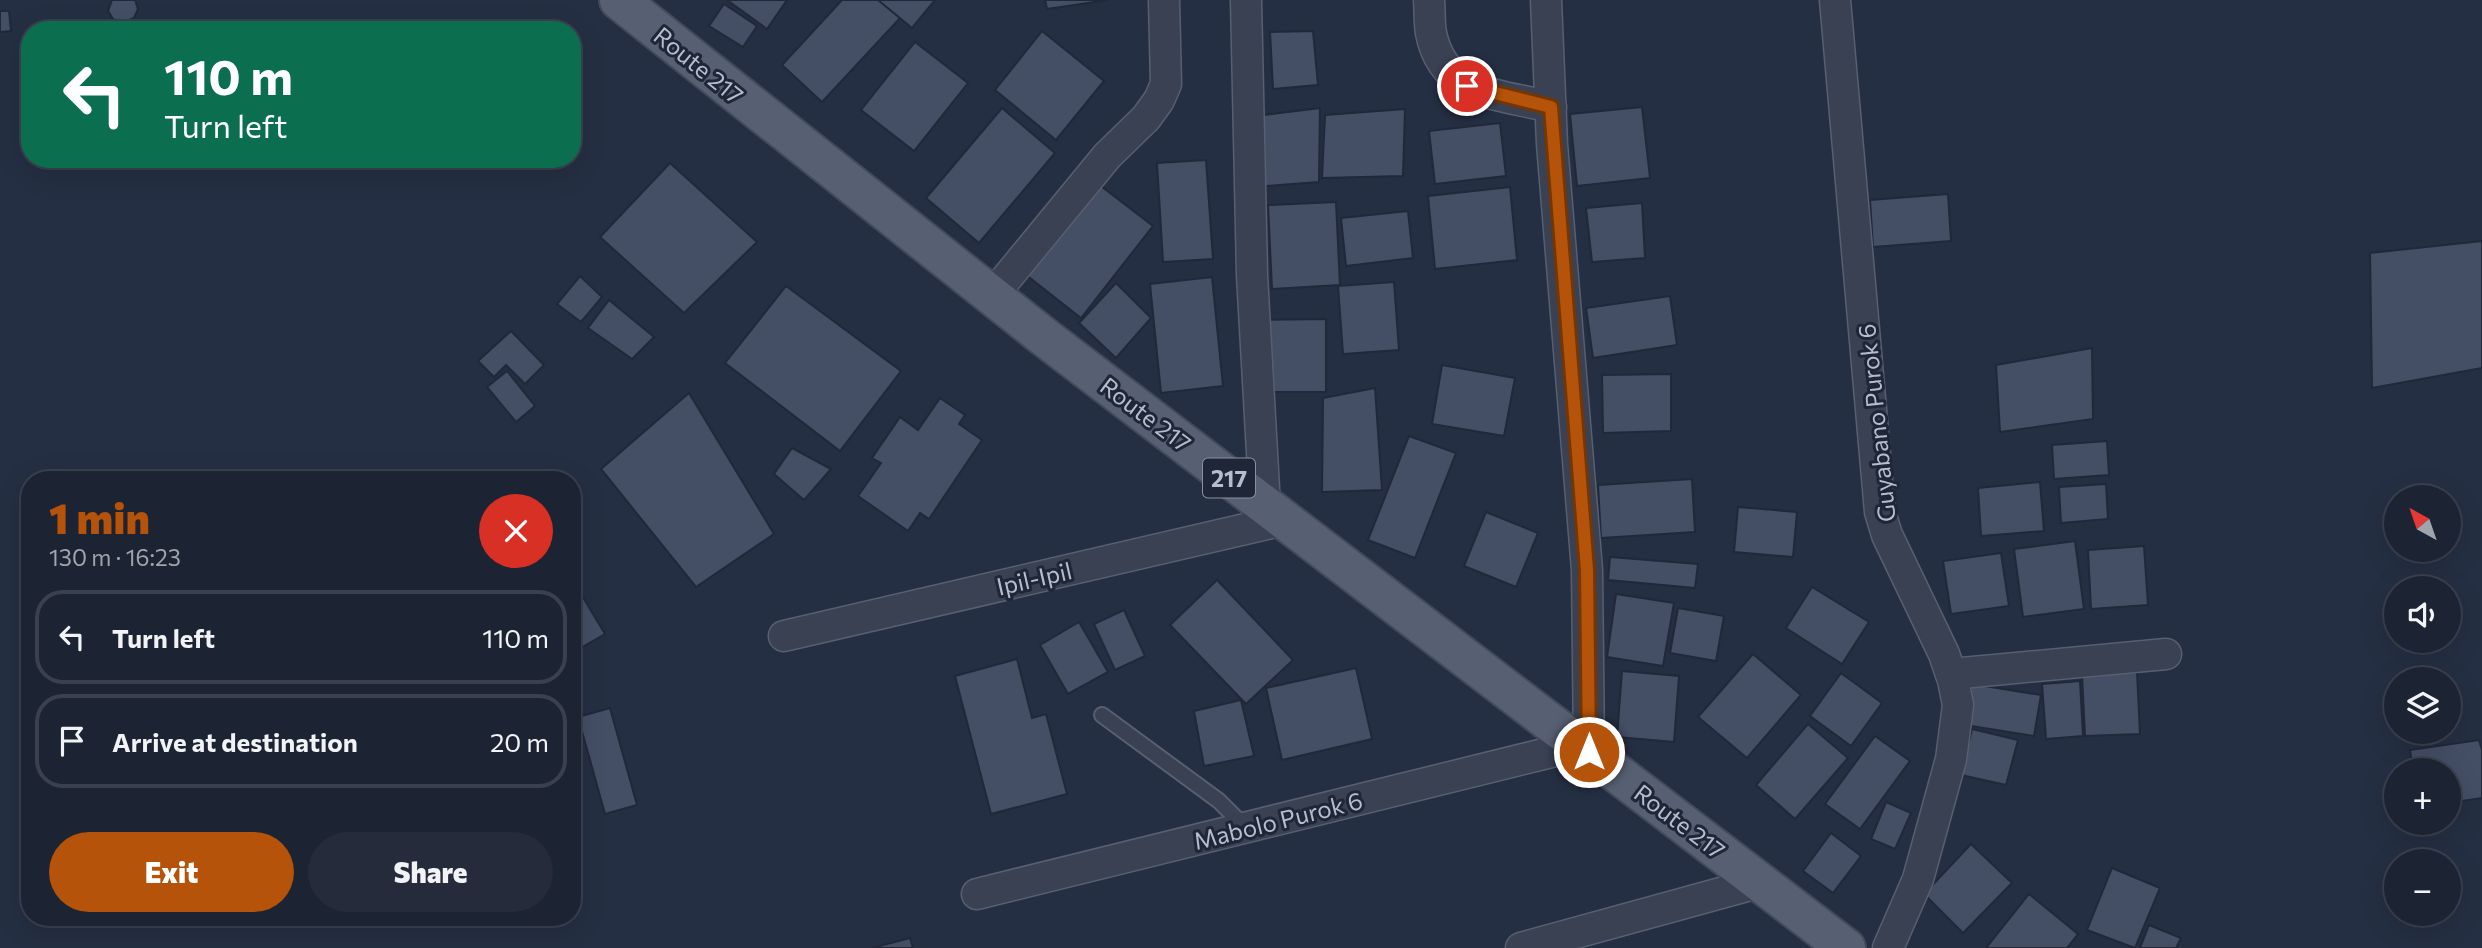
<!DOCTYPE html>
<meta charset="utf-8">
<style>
:root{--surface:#1c2332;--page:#252b3a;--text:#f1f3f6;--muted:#a0a4ac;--line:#3a404d;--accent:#b45309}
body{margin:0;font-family:Commissioner,sans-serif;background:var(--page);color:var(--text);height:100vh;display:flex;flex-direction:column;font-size:26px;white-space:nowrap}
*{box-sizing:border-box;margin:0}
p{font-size:23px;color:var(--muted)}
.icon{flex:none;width:38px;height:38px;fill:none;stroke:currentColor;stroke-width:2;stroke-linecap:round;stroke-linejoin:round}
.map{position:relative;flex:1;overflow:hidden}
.details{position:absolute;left:21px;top:471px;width:560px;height:455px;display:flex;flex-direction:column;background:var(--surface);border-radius:28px;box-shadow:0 7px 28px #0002,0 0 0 2px var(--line)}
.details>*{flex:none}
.hud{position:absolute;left:21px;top:21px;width:560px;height:147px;border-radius:28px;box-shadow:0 7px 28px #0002,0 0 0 2px var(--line);background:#0b6e4f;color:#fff;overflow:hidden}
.needle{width:46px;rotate:320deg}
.fabs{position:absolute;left:2384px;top:485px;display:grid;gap:14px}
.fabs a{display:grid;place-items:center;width:77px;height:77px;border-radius:50%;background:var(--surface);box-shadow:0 7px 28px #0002,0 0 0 2px var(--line);font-size:35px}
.pin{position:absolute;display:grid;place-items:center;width:60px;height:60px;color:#fff;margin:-30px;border:4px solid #fff;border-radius:50%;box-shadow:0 2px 7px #0007}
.me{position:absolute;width:77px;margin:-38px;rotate:0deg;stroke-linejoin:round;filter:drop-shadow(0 0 5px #0008)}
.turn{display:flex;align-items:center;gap:24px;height:147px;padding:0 28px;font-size:32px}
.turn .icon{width:91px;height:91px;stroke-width:2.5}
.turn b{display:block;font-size:49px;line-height:60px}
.round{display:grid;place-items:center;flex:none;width:74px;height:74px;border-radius:37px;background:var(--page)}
.summary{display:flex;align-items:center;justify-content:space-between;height:119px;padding:0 28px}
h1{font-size:42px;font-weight:800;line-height:52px;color:var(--accent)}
.primary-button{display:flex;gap:14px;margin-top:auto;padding:14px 28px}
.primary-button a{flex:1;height:80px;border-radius:42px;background:var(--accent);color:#fff;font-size:28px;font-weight:800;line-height:80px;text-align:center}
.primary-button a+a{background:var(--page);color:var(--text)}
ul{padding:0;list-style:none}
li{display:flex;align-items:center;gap:21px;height:94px;margin:0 14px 10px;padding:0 14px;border:4px solid var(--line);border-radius:28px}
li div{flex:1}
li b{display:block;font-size:26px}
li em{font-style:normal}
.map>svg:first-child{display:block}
</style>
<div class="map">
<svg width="2482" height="948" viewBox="0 0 2482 948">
<rect width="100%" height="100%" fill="#252f43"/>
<g fill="#444e65" stroke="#20283a" stroke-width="2">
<path d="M112,0H135L138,9L134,18L122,23L113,19L108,11Z"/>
<path d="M727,0H787L767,29Z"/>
<path d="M842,0H885L902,16L822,102L782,65Z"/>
<path d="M878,0H935L912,28Z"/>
<path d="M1045,0H1108L1047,9Z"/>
<path d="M724,4L757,26L743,47L709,26Z"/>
<path d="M0,11H9L11,31L0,32Z"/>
<path d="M1042,31L1104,81L1056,140L995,90Z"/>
<path d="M1313,31L1318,85L1273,89L1270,32Z"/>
<path d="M915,42L968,83L914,151L861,110Z"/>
<path d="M1642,107L1650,178L1577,186L1570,114Z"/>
<path d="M1002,108L1055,153L979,243L926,198Z"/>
<path d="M1320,108L1319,182L1254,187L1256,116Z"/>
<path d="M1405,109L1403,176L1322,178L1325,115Z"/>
<path d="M1500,123L1506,176L1435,184L1429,131Z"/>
<path d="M1206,160L1213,259L1163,262L1157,163Z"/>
<path d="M670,163L757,242L684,313L600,237Z"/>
<path d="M1097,183L1153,226L1081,318L1025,274Z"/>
<path d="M1510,187L1517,260L1435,269L1428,196Z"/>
<path d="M1948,194L1951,241L1873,247L1870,200Z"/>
<path d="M1336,202L1340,285L1272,289L1268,205Z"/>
<path d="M1642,203L1645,258L1592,262L1586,208Z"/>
<path d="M1408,211L1413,258L1346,266L1341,218Z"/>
<path d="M2482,241V368L2372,388L2370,253Z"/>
<path d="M580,276L602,297L581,322L557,304Z"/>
<path d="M1212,277L1223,386L1161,393L1150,284Z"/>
<path d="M1394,282L1399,350L1343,354L1338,286Z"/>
<path d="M1116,283L1151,318L1116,358L1079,323Z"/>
<path d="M786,286L901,371L840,451L725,363Z"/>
<path d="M1670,296L1677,345L1593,358L1586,308Z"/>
<path d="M609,300L654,337L632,359L588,328Z"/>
<path d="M1326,319V392H1260V320Z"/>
<path d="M511,331L544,365L525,384L506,365L494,377L478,361Z"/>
<path d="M2092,348L2093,419L2000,432L1996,365Z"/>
<path d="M1442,365L1515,378L1504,436L1432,424Z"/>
<path d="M507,371L535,406L516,422L487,387Z"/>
<path d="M1671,374V431L1603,433L1602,375Z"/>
<path d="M1375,388L1382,490L1322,492L1323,398Z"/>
<path d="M689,393L774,534L696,587L601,469Z"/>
<path d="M940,398L965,415L959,424L982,440L929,519L920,513L908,531L858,496L881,463L872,458L900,417L918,430Z"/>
<path d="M1409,436L1456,453L1415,558L1368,540Z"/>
<path d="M2107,441L2109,475L2054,479L2052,445Z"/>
<path d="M792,448L831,469L804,500L774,474Z"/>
<path d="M1692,479L1695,532L1601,538L1598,485Z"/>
<path d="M2040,482L2044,531L1981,536L1978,488Z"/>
<path d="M2106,484L2108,519L2061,523L2059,487Z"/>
<path d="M1738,507L1797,512L1793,557L1734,552Z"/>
<path d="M1486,512L1538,533L1516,587L1464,566Z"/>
<path d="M2075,541L2084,609L2023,617L2014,549Z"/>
<path d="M2144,546L2148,605L2091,609L2088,550Z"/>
<path d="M2001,553L2009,606L1951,614L1943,561Z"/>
<path d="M1610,557L1698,564L1695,588L1608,580Z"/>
<path d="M572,579L605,634L572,653Z"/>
<path d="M1217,580L1293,660L1246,704L1170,625Z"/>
<path d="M1812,587L1869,622L1842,664L1786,628Z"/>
<path d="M1616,594L1674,603L1663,666L1607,657Z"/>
<path d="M1678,608L1724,616L1716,661L1670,653Z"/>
<path d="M1124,610L1145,656L1115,670L1094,624Z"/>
<path d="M1079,622L1108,672L1068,694L1040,645Z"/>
<path d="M1753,654L1801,695L1747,758L1698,717Z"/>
<path d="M1017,659L1032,718L1046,714L1067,794L991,814L955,676Z"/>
<path d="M1356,668L1372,739L1282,760L1266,688Z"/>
<path d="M1622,671L1679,676L1674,742L1617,737Z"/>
<path d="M2137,672L2140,734L2085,736L2082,675Z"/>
<path d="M1841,673L1882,703L1851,746L1810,716Z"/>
<path d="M2080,681L2083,736L2046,739L2042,684Z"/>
<path d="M1972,684L2041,695L2034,736L1965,725Z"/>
<path d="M1241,700L1254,756L1204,766L1194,711Z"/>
<path d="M610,708L637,805L605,814L578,717Z"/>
<path d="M1808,724L1848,758L1795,819L1756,785Z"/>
<path d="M1972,729L2018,740L2006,785L1961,775Z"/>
<path d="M1875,736L1910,761L1860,829L1825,804Z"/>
<path d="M2479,740L2482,750V798L2448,803V770H2413L2410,750Z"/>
<path d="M1886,802L1911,813L1895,849L1871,839Z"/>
<path d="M1831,833L1861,856L1833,893L1803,871Z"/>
<path d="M1971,844L2012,883L1963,933L1924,894Z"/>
<path d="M2112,868L2160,888L2135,948L2087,930Z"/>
<path d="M2029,894L2078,934L2067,948H1986Z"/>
<path d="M2149,925L2181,938L2176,948H2140Z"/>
<path d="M910,938L913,948H872Z"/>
</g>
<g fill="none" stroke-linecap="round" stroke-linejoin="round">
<defs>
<path id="service" d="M1102,715L1219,801L1246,828"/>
<g id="minor">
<path d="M1246,0L1252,275L1265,506"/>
<path d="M1429,0C1430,11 1429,22 1431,33C1443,95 1499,94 1551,107"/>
<path d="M1546,0L1552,144L1587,570L1589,752"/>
<path d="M1835,0L1880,512L1887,535L1944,654L1953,680L1958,705L1951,759L1918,879L1888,948"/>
<path d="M992,296L1107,156L1146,118L1159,100L1166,84L1164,0"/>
<path d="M784,636L1284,520"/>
<path d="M1951,674L2166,654"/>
<path d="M977,894L1580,745"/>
<path d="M1521,948L1761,882"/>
</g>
<path id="primary" d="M619,0L1043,336L1846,948"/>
</defs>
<use href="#service" stroke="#575f70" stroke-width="18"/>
<use href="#minor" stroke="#575f70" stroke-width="33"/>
<use href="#primary" stroke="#434a5c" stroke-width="42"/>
<use href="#service" stroke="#394152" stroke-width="14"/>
<use href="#minor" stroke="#394152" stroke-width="30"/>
<use href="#primary" stroke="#576072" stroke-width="38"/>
</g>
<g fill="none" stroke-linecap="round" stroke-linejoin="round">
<defs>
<path id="route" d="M1467,86L1551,107L1587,570L1589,752"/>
</defs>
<use href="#route" stroke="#753606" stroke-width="18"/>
<use href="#route" stroke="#b45309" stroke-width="12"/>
</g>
<g text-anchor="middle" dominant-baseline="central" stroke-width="6" stroke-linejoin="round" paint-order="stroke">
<rect fill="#1e2638" stroke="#8890a0" stroke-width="2" x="1203" y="458.5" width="52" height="39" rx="5"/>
<g font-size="23" font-weight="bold" fill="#b6bdcc">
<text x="1229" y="478">217</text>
</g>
<g font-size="24" fill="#b6bdcc" stroke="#1e2638">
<text transform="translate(699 65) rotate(39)">Route 217</text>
<text transform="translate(1146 414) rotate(37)">Route 217</text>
<text transform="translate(1876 423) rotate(-96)">Guyabano Purok 6</text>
<text transform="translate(1034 578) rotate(-13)">Ipil-Ipil</text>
<text transform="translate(1278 820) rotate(-14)">Mabolo Purok 6</text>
<text transform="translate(1680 821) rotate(37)">Route 217</text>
</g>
</g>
</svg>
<div class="fabs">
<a><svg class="needle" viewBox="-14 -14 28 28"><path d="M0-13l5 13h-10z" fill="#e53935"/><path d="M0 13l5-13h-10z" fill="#a0a4ac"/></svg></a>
<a><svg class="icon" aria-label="sound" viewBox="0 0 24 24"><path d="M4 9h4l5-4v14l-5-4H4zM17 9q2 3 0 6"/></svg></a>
<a><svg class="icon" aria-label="layers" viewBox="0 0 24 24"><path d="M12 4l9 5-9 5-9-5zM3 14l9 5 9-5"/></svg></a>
<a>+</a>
<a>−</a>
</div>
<div class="pin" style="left:1467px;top:86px;background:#d93025"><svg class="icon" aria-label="arrive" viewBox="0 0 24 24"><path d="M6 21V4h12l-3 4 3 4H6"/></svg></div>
<svg class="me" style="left:1589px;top:752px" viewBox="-20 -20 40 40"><circle r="17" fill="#b45309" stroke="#fff" stroke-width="3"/><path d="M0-11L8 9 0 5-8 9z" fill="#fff"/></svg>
<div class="hud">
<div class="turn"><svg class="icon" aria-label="left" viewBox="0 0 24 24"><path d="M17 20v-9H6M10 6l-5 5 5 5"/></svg><div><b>110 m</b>Turn left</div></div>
</div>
<section class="details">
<div class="summary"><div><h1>1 min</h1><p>130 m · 16:23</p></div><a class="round" style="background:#d93025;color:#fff"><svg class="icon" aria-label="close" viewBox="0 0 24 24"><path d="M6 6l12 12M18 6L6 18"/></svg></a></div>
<ul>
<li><svg class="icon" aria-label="left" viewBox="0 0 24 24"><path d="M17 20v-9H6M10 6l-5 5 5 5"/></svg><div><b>Turn left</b></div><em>110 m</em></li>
<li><svg class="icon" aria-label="arrive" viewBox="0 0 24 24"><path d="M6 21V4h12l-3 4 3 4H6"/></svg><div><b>Arrive at destination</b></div><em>20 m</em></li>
</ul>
<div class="primary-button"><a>Exit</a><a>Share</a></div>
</section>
</div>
